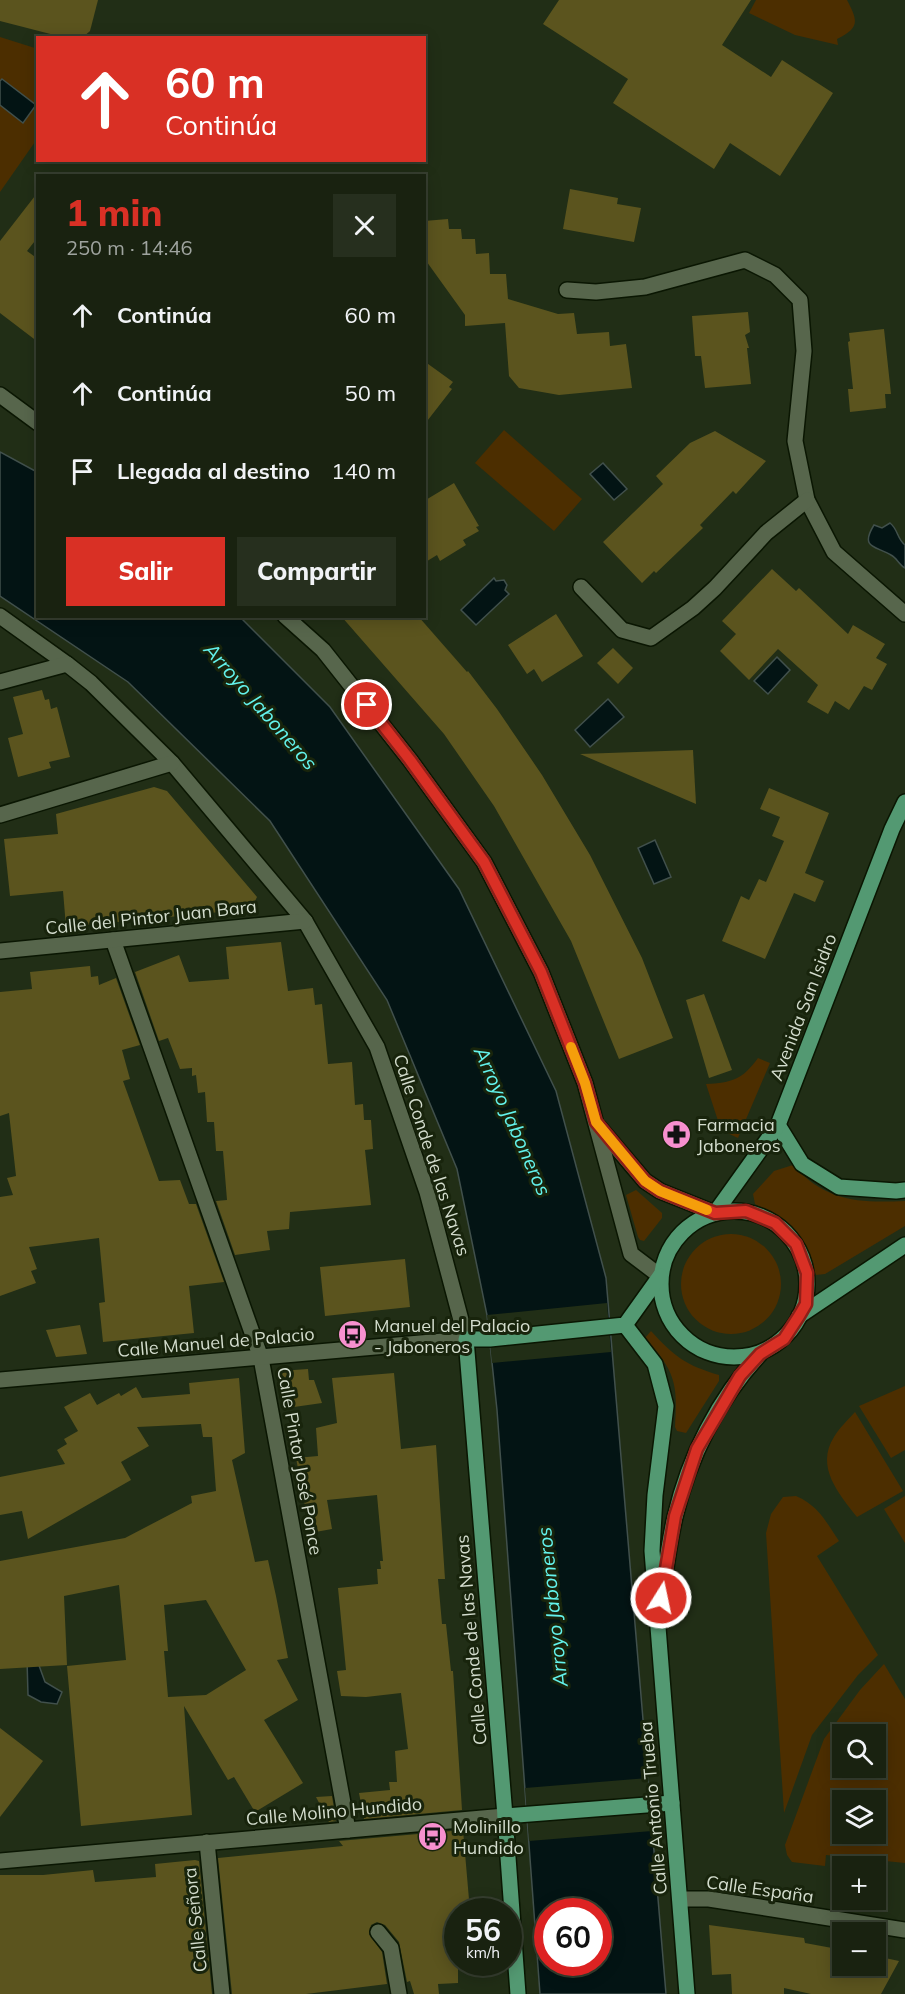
<!DOCTYPE html>
<html lang="es">
<meta charset="utf-8">
<style>
:root{--surface:#192210;--page:#262f1e;--text:#f1f3f6;--muted:#9fa49f;--line:#373f30;--accent:#d93025}
body{margin:0;font-family:Mulish,sans-serif;background:var(--page);color:var(--text);height:100vh;display:flex;flex-direction:column;font-size:22px;white-space:nowrap}
*{box-sizing:border-box;margin:0}
p{font-size:20px;color:var(--muted)}
.icon{flex:none;width:33px;height:33px;fill:none;stroke:currentColor;stroke-width:2;stroke-linecap:round;stroke-linejoin:round}
.map{position:relative;flex:1;overflow:hidden}
.details{position:absolute;left:36px;top:174px;width:390px;height:444px;display:flex;flex-direction:column;background:var(--surface);border-radius:0px;box-shadow:0 3px 15px #0003,0 0 0 2px var(--line)}
.details>*{flex:none}
.guide{position:absolute;left:36px;top:36px;width:390px;height:126px;border-radius:0px;box-shadow:0 3px 15px #0003,0 0 0 2px var(--line);background:#d93025;color:#fff;overflow:hidden}
.buttons{position:absolute;left:832px;top:1724px;display:grid;gap:12px}
.buttons a{display:grid;place-items:center;width:54px;height:54px;border-radius:0px;background:var(--surface);box-shadow:0 3px 15px #0003,0 0 0 2px var(--line);font-size:30px}
.speed{position:absolute;left:444px;top:1898px;display:flex;gap:12px;font-size:30px;font-weight:700;text-align:center}
.speed>*{display:grid;place-content:center;width:78px;height:78px;border-radius:50%;background:var(--surface);box-shadow:0 3px 15px #0003,0 0 0 2px var(--line);line-height:1}
.speed small{font-size:15px;font-weight:400}
.speed .limit{border:9px solid #d22;background:#fff;color:#111}
.pin{position:absolute;display:grid;place-items:center;width:51px;height:51px;color:#fff;margin:-26px;border:3px solid #fff;border-radius:50%;box-shadow:0 2px 6px #0007}
.me{position:absolute;width:66px;margin:-33px;rotate:10deg;stroke-linejoin:round;filter:drop-shadow(0 0 4px #0008)}
.turn{display:flex;align-items:center;gap:21px;height:126px;padding:0 30px;font-size:27px}
.turn .icon{width:78px;height:78px;stroke-width:2.5}
.turn b{display:block;font-size:42px;line-height:51px}
.round{display:grid;place-items:center;flex:none;width:63px;height:63px;border-radius:0px;background:var(--page)}
.headline{display:flex;align-items:center;justify-content:space-between;height:102px;padding:0 30px}
h1{font-size:36px;font-weight:800;line-height:45px;color:var(--accent)}
.button{display:flex;gap:12px;margin-top:auto;padding:12px 30px}
.button a{flex:1;height:69px;border-radius:0px;background:var(--accent);color:#fff;font-size:24px;font-weight:800;line-height:69px;text-align:center}
.button a+a{background:var(--page);color:var(--text)}
ul{padding:0;list-style:none}
li{display:flex;align-items:center;gap:18px;height:78px;padding:0 30px}
li div{flex:1}
li b{display:block;font-size:22px}
li em{font-style:normal}
.map>svg:first-child{display:block}
</style>
<div class="map">
<svg width="905" height="1994" viewBox="0 0 905 1994">
<rect width="100%" height="100%" fill="#212e16"/>
<g fill="#4c2e00" fill-rule="evenodd">
<path d="M756,0H847C858,21 860,28 837,39L838,45L795,35L749,13Z"/>
<path d="M0,37L38,49L37,139L0,192V105L22,122L1,79L0,81Z"/>
<path d="M504,430L582,499L554,531L475,463Z"/>
<path d="M758,1058L770,1063L738,1138L721,1130L706,1084C732,1083 743,1079 758,1058Z"/>
<path d="M793,1165C826,1202 859,1203 905,1201V1226L825,1274L816,1275L802,1244L784,1220L755,1204L753,1194L774,1171Z"/>
<path d="M636,1190L662,1213V1218L644,1241L640,1240L638,1237L626,1195Z"/>
<circle cx="731" cy="1284" r="50"/>
<path d="M651,1331C674,1356 685,1365 719,1375V1381L686,1433L677,1431L675,1427C678,1383 675,1371 645,1338Z"/>
<path d="M905,1386V1450L891,1458L859,1406Z"/>
<path d="M855,1412L903,1491L857,1517C839,1494 815,1467 834,1437C839,1428 848,1420 855,1412Z"/>
<path d="M796,1496C819,1506 826,1522 839,1541L817,1556L878,1655L858,1675L812,1735L784,1813L766,1533L771,1514L783,1497Z"/>
<path d="M905,1496V1543L884,1509Z"/>
<path d="M884,1664L905,1699V1863L826,1855L825,1866L792,1862L787,1855L785,1845L824,1739L860,1690ZM843,1734H876V1767H843ZM843,1800H876V1833H843Z"/>
</g>
<g fill="#031414" stroke="#41504c" stroke-width="1.5" fill-rule="evenodd">
<path d="M2,79L36,105L23,123L0,105V81Z"/>
<path d="M0,452L37,472L38,616L240,617L330,707L459,889L556,1091L606,1278L666,1994H540L497,1410L487,1315L457,1169L387,1000L270,821L128,682L0,596ZM548,1911H598V1962H548Z"/>
<path d="M603,463L627,489L614,500L590,474Z"/>
<path d="M890,523C898,529 897,539 905,545V568C899,565 897,558 891,555C877,546 859,549 874,525L882,528Z"/>
<path d="M494,578L496,581L504,580L507,585L505,590L509,594L476,625L461,610Z"/>
<path d="M777,657L790,670L768,694L754,681Z"/>
<path d="M608,699L624,717L590,747L575,730Z"/>
<path d="M655,840L671,877L654,884L638,848Z"/>
<path d="M27,1659L37,1660L45,1682L62,1692L57,1704L41,1702L28,1695Z"/>
</g>
<g fill="#212e16">
<path d="M607,1303L611,1352L492,1363L487,1315Z"/>
<path d="M648,1778L652,1831L529,1841L525,1788Z"/>
</g>
<g fill="#5b541e" fill-rule="evenodd">
<path d="M0,0H98L90,31L82,38H66L0,21Z"/>
<path d="M559,0H751L722,45L771,77L782,60L833,93L780,176L730,143L714,169L613,103L628,79L543,24Z"/>
<path d="M570,189L618,198L617,204L641,208L634,242L563,229Z"/>
<path d="M38,192V237L27,251L38,259V342L0,313V241Z"/>
<path d="M448,219L449,229H461L462,239H475L476,254L489,253L490,274H506L508,299L558,314L574,313L577,334L609,332L610,346L626,344L632,388L559,395L519,388L509,376L505,323L465,326V315L424,258V221Z"/>
<path d="M748,312L750,332L745,335L749,348H747L751,384L705,388L701,356H695L692,316Z"/>
<path d="M884,329L891,394H885L886,408L850,412L848,389H853L848,342L850,341L849,333Z"/>
<path d="M424,361L453,382L449,387L452,389L424,425Z"/>
<path d="M715,431L766,461L736,494L733,491L700,525L703,528L656,573L654,571L642,583L603,542L663,484L656,476L690,443Z"/>
<path d="M454,483L479,526L476,527L479,531L463,540L466,545L440,561L437,555L424,563V501Z"/>
<path d="M772,569L796,591L799,588L848,634L853,625L885,644L876,658L887,664L872,690L864,686L849,710L835,701L828,714L807,702L818,685L778,649L749,680L720,651L736,634L722,621Z"/>
<path d="M556,614L583,656L542,682L534,669L527,674L508,645Z"/>
<path d="M341,616H418L467,672L468,671L497,709L542,775L590,855L642,958L673,1038L619,1059L571,941L494,806L444,734Z"/>
<path d="M613,648L633,668L618,684L597,663Z"/>
<path d="M42,690L45,700L49,699L51,709L57,707L70,757L49,762L51,768L18,777L8,738L23,734L13,697Z"/>
<path d="M693,750L696,804L580,754Z"/>
<path d="M154,787L167,791L257,897L251,909L66,927L63,891L10,896L4,839L58,834L56,814Z"/>
<path d="M769,788L829,813L805,873L824,881L815,902L794,893L765,959L722,941L741,896L749,900L759,879L766,882L784,841L772,836L780,817L760,809Z"/>
<path d="M281,942L288,991L313,988L315,1005L322,1004L328,1064L352,1062L355,1105L363,1104L364,1120H371L373,1149L365,1150L371,1205L290,1212L289,1229L267,1231L270,1250L235,1255L216,1201L227,1200L223,1151H216L214,1122H207L205,1092L198,1093L196,1075L192,1076V1068L180,1069L168,1038L159,1041L135,972L179,955L189,982L229,979L226,947Z"/>
<path d="M90,966L91,977L98,976L99,985L116,978L140,1045L122,1050L130,1079L123,1081L159,1181L180,1180L189,1204H196L224,1282L189,1286L194,1333L103,1342L99,1303L105,1302L99,1238L29,1247L37,1269L31,1271L36,1283L0,1296V1197L13,1195L7,1178L16,1176L9,1113L0,1116V992L32,989L30,972Z"/>
<path d="M704,994L732,1070L709,1078L686,1000Z"/>
<path d="M405,1259L410,1307L325,1316L320,1267Z"/>
<path d="M80,1325L87,1354L56,1357L46,1330Z"/>
<path d="M308,1369L309,1380H314L322,1403L287,1408L280,1371Z"/>
<path d="M394,1373L401,1449L436,1445L445,1579H438L442,1624H446L451,1671H453L462,1810L364,1819L359,1793L390,1790L389,1782H397L395,1751L408,1749L401,1693L366,1697L341,1696L337,1671L346,1670L338,1588L378,1584L377,1569H381L380,1561H383L377,1495L327,1500L332,1529L310,1533L296,1458L318,1456L316,1428L337,1423L332,1378Z"/>
<path d="M239,1378L245,1453L232,1460L255,1562L268,1560L276,1596L288,1658L277,1660L298,1700L264,1720L303,1783L255,1812L234,1777L228,1780L184,1706L192,1815L81,1826L67,1666L126,1660L119,1585L64,1596L67,1665L0,1669V1561L125,1538L192,1503L191,1496L216,1491L212,1437H203L201,1424L137,1427L149,1446L121,1462L131,1480L28,1539L22,1511L0,1515V1477L65,1464L57,1450L67,1444L64,1439L78,1431L64,1407L90,1393L97,1405L119,1393L121,1396L136,1387L142,1398L190,1394L189,1383ZM206,1600L246,1670L206,1695L168,1697L164,1651H168L164,1605Z"/>
<path d="M0,1728L43,1761L0,1817Z"/>
<path d="M332,1796L336,1821L329,1822L316,1797Z"/>
<path d="M463,1830L470,1911H458V1983L438,1984L439,1994H414L410,1981L407,1982L399,1942L385,1925L377,1922L371,1925L369,1934L382,1952L387,1984L306,1994H232L218,1858L343,1846L339,1841Z"/>
<path d="M195,1860L199,1861L212,1994H0V1875H43L93,1870L95,1882L156,1877L155,1864Z"/>
<path d="M709,1925L804,1938L805,1943L843,1950V1965H876V1956L899,1961L881,1994H811L784,1988V1994H732L731,1974L712,1975Z"/>
</g>
<g fill="none" stroke-linecap="round" stroke-linejoin="round">
<defs>
<g id="street">
<path d="M567,290L596,292L645,287L745,260L775,275L800,300L804,351L795,441L807,500L834,552L905,614"/>
<path d="M0,395L38,423"/>
<path d="M581,587L622,630L651,638L693,608L715,588L766,533L807,500"/>
<path d="M0,616L67,664L91,683L172,763L305,921L377,1047L427,1192L466,1339"/>
<path d="M285,616L323,650L410,760L484,862L541,972L585,1083L631,1254L660,1276"/>
<path d="M0,682L67,664"/>
<path d="M0,815L172,763"/>
<path d="M113,940L261,1358L348,1830"/>
<path d="M0,951L305,921"/>
<path d="M599,1127L645,1181L660,1191L715,1213"/>
<path d="M207,1842L222,1994"/>
<path d="M378,1932L391,1948L399,1994"/>
</g>
<g id="secondary">
<path d="M0,1380L466,1339"/>
<path d="M0,1861L505,1816"/>
<path d="M680,1899H709L905,1930"/>
</g>
<g id="primary">
<path d="M778,1125L802,1164L839,1187L896,1191L905,1190"/>
<circle cx="734" cy="1284" r="73"/>
<path d="M715,1213L778,1125L892,829L905,802"/>
<path d="M799,1316L905,1245"/>
<path d="M625,1325L655,1364L666,1406L655,1495L652,1551L687,1994"/>
<path d="M662,1595C666,1569 669,1542 675,1517C689,1457 718,1399 760,1354"/>
<path d="M505,1816L672,1803"/>
<path d="M518,1994L505,1816L466,1339H490L625,1325L660,1276"/>
</g>
</defs>
<use href="#street" stroke="#0a1602" stroke-width="18"/>
<use href="#secondary" stroke="#0a1602" stroke-width="18"/>
<use href="#primary" stroke="#0a1602" stroke-width="18"/>
<use href="#street" stroke="#57664c" stroke-width="15"/>
<use href="#secondary" stroke="#57664c" stroke-width="15"/>
<use href="#primary" stroke="#539972" stroke-width="15"/>
</g>
<g fill="none" stroke-linecap="round" stroke-linejoin="round">
<defs>
<path id="route" d="M367,705L410,760L484,862L541,972L585,1083L596,1122L645,1181L660,1191L715,1213L746,1211L775,1223L796,1244L807,1273L806,1304L799,1316L784,1339L760,1354L740,1376L697,1449L675,1516L661,1598"/>
</defs>
<use href="#route" stroke="#8d1f18" stroke-width="15"/>
<use href="#route" stroke="#d93025" stroke-width="10"/>
<path stroke="#f59e0b" stroke-width="10" d="M571,1047L585,1083L596,1122L645,1181L660,1191L707,1210"/>
</g>
<defs>
<symbol id="pharmacy-disc" viewBox="-11 -11 22 22"><circle r="9.5" fill="#f790cf" stroke="#18240c"/><path d="M-2-6h4v4h4v4h-4v4h-4v-4h-4v-4h4Z" fill="#111"/></symbol>
<symbol id="bus-disc" viewBox="-11 -11 22 22"><circle r="9.5" fill="#f790cf" stroke="#18240c"/><path d="M-5-6H5V4H4V6H2V4H-2V6H-4V4H-5ZM-3.5-4V0h7V-4ZM-3.5 1.2v1.5H-2V1.2ZM2 1.2v1.5H3.5V1.2Z" fill="#111"/></symbol>
</defs>
<g fill-rule="evenodd">
<use href="#pharmacy-disc" x="660" y="1118" width="33" height="33"/>
<use href="#bus-disc" x="336" y="1318" width="33" height="33"/>
<use href="#bus-disc" x="416" y="1820" width="33" height="33"/>
</g>
<g text-anchor="middle" dominant-baseline="central" stroke-width="6" stroke-linejoin="round" paint-order="stroke">
<g font-size="18" fill="#d3dccd" stroke="#18240c">
<text transform="translate(151 917) rotate(-6)">Calle del Pintor Juan Bara</text>
<text transform="translate(803 1007) rotate(-69)">Avenida San Isidro</text>
<text transform="translate(432 1155) rotate(72)">Calle Conde de las Navas</text>
<text transform="translate(216 1342) rotate(-5)">Calle Manuel de Palacio</text>
<text transform="translate(300 1461) rotate(80)">Calle Pintor José Ponce</text>
<text transform="translate(471 1640) rotate(-95)">Calle Conde de las Navas</text>
<text transform="translate(653 1808) rotate(-95)">Calle Antonio Trueba</text>
<text transform="translate(334 1811) rotate(-5)">Calle Molino Hundido</text>
<text transform="translate(760 1889) rotate(8)">Calle España</text>
<text transform="translate(195 1920) rotate(-96)">Calle Señora</text>
</g>
<g font-size="18" fill="#d3dccd" stroke="#18240c" text-anchor="start">
<text x="697" y="1124">Farmacia<tspan x="697" dy="21">Jaboneros</tspan></text>
<text x="374" y="1325">Manuel del Palacio<tspan x="374" dy="21">- Jaboneros</tspan></text>
<text x="453" y="1826">Molinillo<tspan x="453" dy="21">Hundido</tspan></text>
</g>
<g font-size="20" font-style="italic" fill="#63f3ec" stroke="#18240c">
<text transform="translate(261 706) rotate(49)">Arroyo Jaboneros</text>
<text transform="translate(513 1121) rotate(66)">Arroyo Jaboneros</text>
<text transform="translate(552 1607) rotate(-96)">Arroyo Jaboneros</text>
</g>
</g>
</svg>
<div class="buttons">
<a><svg class="icon" aria-label="search" viewBox="0 0 24 24"><circle cx="10" cy="10" r="6"/><path d="M15 15l6 6"/></svg></a>
<a><svg class="icon" aria-label="layers" viewBox="0 0 24 24"><path d="M12 4l9 5-9 5-9-5zM3 14l9 5 9-5"/></svg></a>
<a>+</a>
<a>−</a>
</div>
<div class="speed"><div>56<small>km/h</small></div><div class="limit">60</div></div>
<div class="pin" style="left:367px;top:705px;background:#d93025"><svg class="icon" aria-label="arrive" viewBox="0 0 24 24"><path d="M6 21V4h12l-3 4 3 4H6"/></svg></div>
<svg class="me" style="left:661px;top:1598px" viewBox="-20 -20 40 40"><circle r="17" fill="#d93025" stroke="#fff" stroke-width="3"/><path d="M0-11L8 9 0 5-8 9z" fill="#fff"/></svg>
<div class="guide">
<div class="turn"><svg class="icon" aria-label="ahead" viewBox="0 0 24 24"><path d="M12 20V5M6 11l6-6 6 6"/></svg><div><b>60 m</b>Continúa</div></div>
</div>
<section class="details">
<div class="headline"><div><h1>1 min</h1><p>250 m · 14:46</p></div><a class="round"><svg class="icon" aria-label="close" viewBox="0 0 24 24"><path d="M6 6l12 12M18 6L6 18"/></svg></a></div>
<ul>
<li><svg class="icon" aria-label="ahead" viewBox="0 0 24 24"><path d="M12 20V5M6 11l6-6 6 6"/></svg><div><b>Continúa</b></div><em>60 m</em></li>
<li><svg class="icon" aria-label="ahead" viewBox="0 0 24 24"><path d="M12 20V5M6 11l6-6 6 6"/></svg><div><b>Continúa</b></div><em>50 m</em></li>
<li><svg class="icon" aria-label="arrive" viewBox="0 0 24 24"><path d="M6 21V4h12l-3 4 3 4H6"/></svg><div><b>Llegada al destino</b></div><em>140 m</em></li>
</ul>
<div class="button"><a>Salir</a><a>Compartir</a></div>
</section>
</div>
